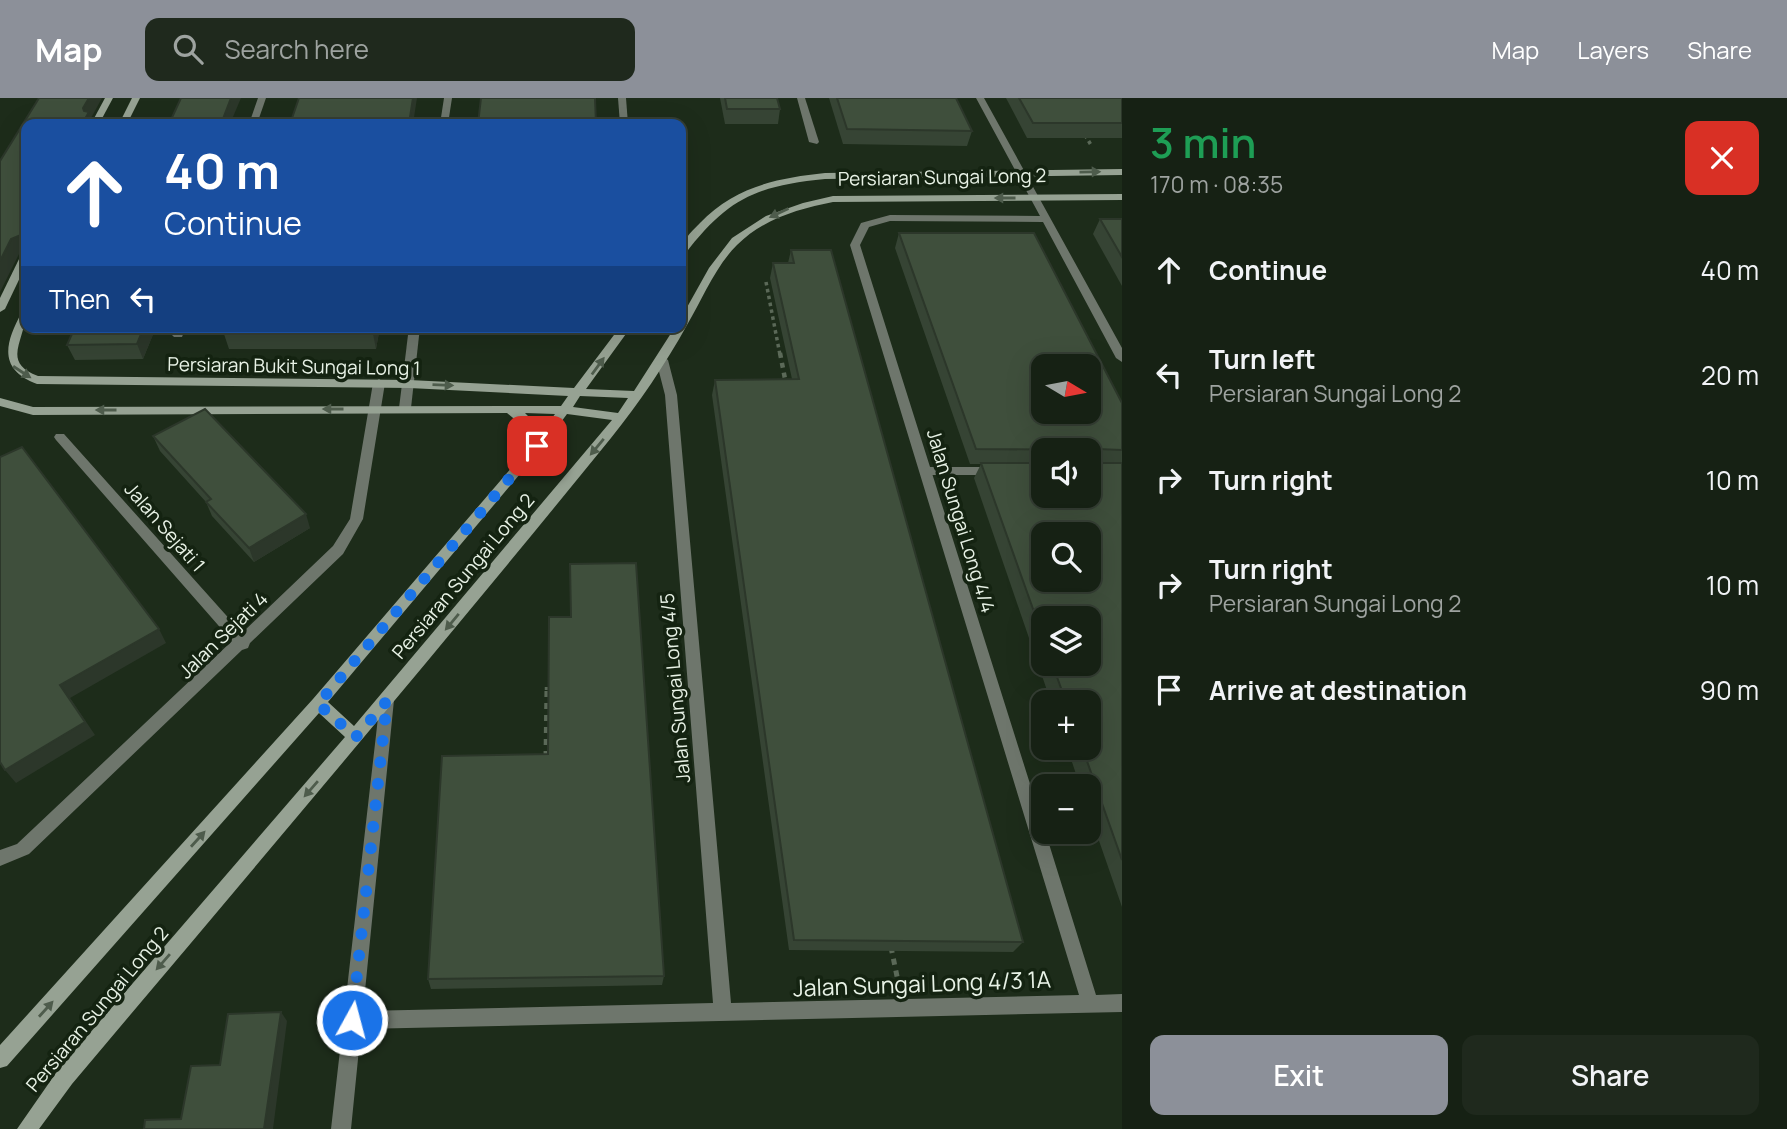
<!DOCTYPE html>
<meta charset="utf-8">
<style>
:root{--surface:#162114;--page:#1f291d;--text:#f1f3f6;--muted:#9ea3a0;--line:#353e34;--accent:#8c9099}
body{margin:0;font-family:Manrope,sans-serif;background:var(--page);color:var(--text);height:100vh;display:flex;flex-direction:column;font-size:26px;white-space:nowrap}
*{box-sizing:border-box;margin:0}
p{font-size:23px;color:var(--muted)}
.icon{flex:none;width:38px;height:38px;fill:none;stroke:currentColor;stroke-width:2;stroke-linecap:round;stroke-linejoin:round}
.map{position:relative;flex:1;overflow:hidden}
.drawer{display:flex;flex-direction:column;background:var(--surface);width:665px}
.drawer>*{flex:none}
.banner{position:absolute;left:21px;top:21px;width:665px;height:214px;border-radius:14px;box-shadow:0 7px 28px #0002,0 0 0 2px var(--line);background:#1a4fa0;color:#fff;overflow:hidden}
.needle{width:46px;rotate:100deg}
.tools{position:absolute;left:1031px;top:256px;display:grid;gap:14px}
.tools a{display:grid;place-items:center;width:70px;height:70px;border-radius:14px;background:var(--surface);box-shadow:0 7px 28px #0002,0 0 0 2px var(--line);font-size:35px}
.pin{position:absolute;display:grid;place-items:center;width:60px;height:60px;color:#fff;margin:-30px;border-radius:14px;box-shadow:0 4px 10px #0006}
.me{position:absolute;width:77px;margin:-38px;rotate:7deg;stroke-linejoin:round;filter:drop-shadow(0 0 5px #0008)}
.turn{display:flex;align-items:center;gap:24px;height:147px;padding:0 28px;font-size:32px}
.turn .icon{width:91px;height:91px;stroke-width:2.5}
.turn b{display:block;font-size:49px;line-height:60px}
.then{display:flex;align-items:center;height:66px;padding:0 28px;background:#0003;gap:14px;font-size:26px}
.round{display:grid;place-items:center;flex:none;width:74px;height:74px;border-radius:14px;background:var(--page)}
.head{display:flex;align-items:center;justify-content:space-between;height:119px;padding:0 28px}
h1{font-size:42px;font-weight:600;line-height:52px;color:#1e9e55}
.button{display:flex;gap:14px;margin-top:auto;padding:14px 28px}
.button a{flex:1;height:80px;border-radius:14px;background:var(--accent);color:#fff;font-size:28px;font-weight:600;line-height:80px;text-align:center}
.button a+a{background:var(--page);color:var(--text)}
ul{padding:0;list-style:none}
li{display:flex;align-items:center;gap:21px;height:105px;padding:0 28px}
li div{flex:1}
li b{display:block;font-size:26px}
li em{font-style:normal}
header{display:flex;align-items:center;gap:42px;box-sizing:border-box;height:98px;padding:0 35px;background:var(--accent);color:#fff}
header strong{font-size:33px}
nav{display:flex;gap:38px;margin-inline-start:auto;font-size:24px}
.search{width:490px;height:63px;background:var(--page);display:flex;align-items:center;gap:18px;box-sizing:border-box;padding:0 24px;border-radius:14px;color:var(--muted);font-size:26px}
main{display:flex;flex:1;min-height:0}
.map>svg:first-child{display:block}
</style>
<header>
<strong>Map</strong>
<div class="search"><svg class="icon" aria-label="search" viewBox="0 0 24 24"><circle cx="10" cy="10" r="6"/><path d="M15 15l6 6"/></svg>Search here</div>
<nav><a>Map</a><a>Layers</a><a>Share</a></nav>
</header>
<main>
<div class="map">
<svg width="1122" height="1031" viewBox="0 0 1122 1031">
<rect width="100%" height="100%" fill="#1d2c1a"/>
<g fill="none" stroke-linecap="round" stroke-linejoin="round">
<g stroke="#5b6958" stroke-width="3.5" stroke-dasharray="3.5 3.5" stroke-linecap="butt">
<path d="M1085,37L1091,47"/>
<path d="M766,184L780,257"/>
</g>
<g stroke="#5b6958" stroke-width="4.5" stroke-dasharray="5 5" stroke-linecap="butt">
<path d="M780,255L786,286"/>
<path d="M547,592V589"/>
</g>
<g stroke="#5b6958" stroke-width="5" stroke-dasharray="6 6" stroke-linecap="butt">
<path d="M546,659L547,590"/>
<path d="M891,849L899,888"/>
</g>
<path fill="#6e766c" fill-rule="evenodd" d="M926,369H994L999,373L994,377H926L921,373Z"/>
<g fill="#6e766c" fill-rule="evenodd">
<path d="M258,0H266L257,26H249Z"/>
<path d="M444,0H452L448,26H440Z"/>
<path d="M618,0H626L628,26H620Z"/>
<path d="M797,0H805L819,44L817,46L809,44Z"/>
<path d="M976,0H984L1122,250V264L1116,260L1043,124L890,123L869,129L860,147L1043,727V733H1045L1096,897L1122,896V914L361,931L351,1031H331L380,602L382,598L387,596L392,598L394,602L363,913L713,905L665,297L656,262L662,258L668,262L677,297L731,905L1079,897L850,147L861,125L890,117L1040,118Z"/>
<path d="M175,229H186L182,239H174L172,237Z"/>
<path d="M409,229H420L411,310L405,314L399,310Z"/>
<path d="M379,281L385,285L363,421L343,456L250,545L248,550L242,552L29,756L0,768V752L17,746L232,543L56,342L54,339L56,336H64L242,535L333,448L350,421L373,285Z"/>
</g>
<g fill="#96a293" fill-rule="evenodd">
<path d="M105,0H113L99,26H91Z"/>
<path d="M132,0H140L127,26H119Z"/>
<path d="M1122,71V77L825,81C756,88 728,100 685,156L681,157C681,143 690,135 700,125C734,89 777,80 825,75Z"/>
<path d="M1122,96V102L833,104C798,111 763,121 737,147C715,169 703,200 687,227C665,267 639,305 611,340C434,558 253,771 72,986L39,1031H17L58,972L345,639L319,615L7,968L0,970V947L313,601L531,347L525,330L507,315L33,317L0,308V300L33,309L561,308L568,298L409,290L37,286C0,272 3,248 22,214L26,213C26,242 0,264 38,278L409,282L574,290L620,229H631L586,291L634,293L675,229H681V220L709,170L732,140L766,118L803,105L833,98ZM580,298L628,300L618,315L573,309ZM525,315L555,316L540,336L534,324ZM567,316L612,322L354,628L328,604L541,351Z"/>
<path d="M26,154V167L5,211L0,214V200L21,157Z"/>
</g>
</g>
<g fill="#364434" fill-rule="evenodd">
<path d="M720,0H777L780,11L778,26H725Z"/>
<path d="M829,0H956L972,33L967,48L843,46Z"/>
<path d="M1006,0H1122V40H1027Z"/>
<path d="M1100,121H1122V188L1093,136Z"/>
<path d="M899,135L1122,305V809L1088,711V688H1080L1067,649H1088V604H1051L974,380L981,366H970L895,150ZM1043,352H1088L1043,397ZM1043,520L1088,565H1043Z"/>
<path d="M791,152L1023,844L1013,854L789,852L712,297L715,282L792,281L770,180L773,165H788Z"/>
<path d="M156,229L143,261L75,262L67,247Z"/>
<path d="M226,229H380L376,251H229L224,236Z"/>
<path d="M153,338L310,430L254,464L212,418L206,404L160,353Z"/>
<path d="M664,878L662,887L431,891L428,881Z"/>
</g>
<g fill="#2c372a">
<path d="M89,0H102L91,20L94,26H82L83,10Z"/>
<path d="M231,0H241L230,26H221Z"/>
<path d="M413,0H417L413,26H409Z"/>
<path d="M26,127V153L19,156L0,194V163L11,141Z"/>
<path d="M144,229H156L143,261L137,246Z"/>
<path d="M374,229H380L376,251L373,236Z"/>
<path d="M306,416L310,430L254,464L249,450Z"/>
<path d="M159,531L166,545L70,600L95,637L16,685L5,672L60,587Z"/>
<path d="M281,914L287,923L273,1031H264Z"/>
</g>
<g fill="#3f4f3c" stroke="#2c372a" stroke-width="2" fill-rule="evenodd">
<path d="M39,0H89L83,10L84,13L89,14L82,26H26V127L21,137L11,141L0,163V63Z"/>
<path d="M181,0H231L221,26H169Z"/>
<path d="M299,0H413L409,26H290Z"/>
<path d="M481,0H595L596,26H478Z"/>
<path d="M725,0H777L780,11H727Z"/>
<path d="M837,0H956L972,33L847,31Z"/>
<path d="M1019,0H1122V25H1033Z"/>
<path d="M1100,121H1122V159Z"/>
<path d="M899,135H1034L1122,305V352L1097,351L1094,362L1097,365H1122V762L1082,649H1088V604H1066L1052,565H1088V520H1043V539L981,365H1043V397H1088V352L976,351ZM1043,268H1088V313H1043ZM1043,436H1088V481H1043Z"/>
<path d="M791,152H831L1023,844L794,842L715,282L799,281L773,165H794Z"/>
<path d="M75,229H144L137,246L67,247Z"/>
<path d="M226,229H374L373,236H224Z"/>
<path d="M205,311L306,416L249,450L206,404L211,401L153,338Z"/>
<path d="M22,349L159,531L60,587L85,624L5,672L0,664V359Z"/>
<path d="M636,465L664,878L428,881L442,658L548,656L549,519H571L570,466Z"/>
<path d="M281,914L264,1031H144L145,1022L181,1021L191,968L220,967L228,916Z"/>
</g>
<defs><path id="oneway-solid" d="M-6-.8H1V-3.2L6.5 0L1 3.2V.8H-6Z" transform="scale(1.75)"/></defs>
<g fill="#4e5c4c">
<use href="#oneway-solid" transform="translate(1090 74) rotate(-1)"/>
<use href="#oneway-solid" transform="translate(1005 100) rotate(180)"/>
<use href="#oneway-solid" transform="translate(779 115) rotate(155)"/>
<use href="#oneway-solid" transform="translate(598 268) rotate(-54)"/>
<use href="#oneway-solid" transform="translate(22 274) rotate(33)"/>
<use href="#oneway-solid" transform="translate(443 287) rotate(2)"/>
<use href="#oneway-solid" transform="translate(333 311) rotate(180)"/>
<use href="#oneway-solid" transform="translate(106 312) rotate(180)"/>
<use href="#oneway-solid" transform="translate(597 349) rotate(130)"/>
<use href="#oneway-solid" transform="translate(452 524) rotate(130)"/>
<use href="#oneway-solid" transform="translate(311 691) rotate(131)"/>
<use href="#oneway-solid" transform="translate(198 741) rotate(-48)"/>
<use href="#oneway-solid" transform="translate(163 864) rotate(131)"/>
<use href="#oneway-solid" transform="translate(46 911) rotate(-48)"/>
</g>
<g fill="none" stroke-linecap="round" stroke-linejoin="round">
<path stroke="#1a73e8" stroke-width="12" stroke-dasharray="0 21.6" d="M352,922L387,603L356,639L318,606L537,348"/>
</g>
<g text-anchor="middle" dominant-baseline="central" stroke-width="7" stroke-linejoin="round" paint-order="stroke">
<g font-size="19" fill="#e8f2e6" stroke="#142311">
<text transform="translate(942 79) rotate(-1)">Persiaran Sungai Long 2</text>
<text transform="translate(294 268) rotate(1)">Persiaran Bukit Sungai Long 1</text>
<text transform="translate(961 423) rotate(73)">Jalan Sungai Long 4/4</text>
<text transform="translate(165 429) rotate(49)">Jalan Sejati 1</text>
<text transform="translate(463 478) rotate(-50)">Persiaran Sungai Long 2</text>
<text transform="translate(223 537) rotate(-44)">Jalan Sejati 4</text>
<text transform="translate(675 590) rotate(-95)">Jalan Sungai Long 4/5</text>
<text transform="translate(97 911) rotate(-50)">Persiaran Sungai Long 2</text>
</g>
<g font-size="23" fill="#e8f2e6" stroke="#142311">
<text transform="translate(922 885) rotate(-2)">Jalan Sungai Long 4/3 1A</text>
</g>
</g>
</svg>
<div class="tools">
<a><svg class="needle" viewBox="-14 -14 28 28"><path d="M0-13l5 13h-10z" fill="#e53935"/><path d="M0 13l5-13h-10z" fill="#9ea3a0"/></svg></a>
<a><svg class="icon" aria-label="sound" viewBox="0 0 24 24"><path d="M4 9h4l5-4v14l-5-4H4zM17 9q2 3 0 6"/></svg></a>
<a><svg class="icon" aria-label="search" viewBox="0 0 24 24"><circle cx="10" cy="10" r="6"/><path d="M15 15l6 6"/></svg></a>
<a><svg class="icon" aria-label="layers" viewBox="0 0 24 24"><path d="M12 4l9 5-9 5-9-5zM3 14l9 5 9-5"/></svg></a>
<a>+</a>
<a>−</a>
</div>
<div class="pin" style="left:537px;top:348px;background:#d93025"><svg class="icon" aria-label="arrive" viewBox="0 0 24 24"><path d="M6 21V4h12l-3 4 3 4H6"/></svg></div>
<svg class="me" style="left:352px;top:922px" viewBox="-20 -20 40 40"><circle r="17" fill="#1a73e8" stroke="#fff" stroke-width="3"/><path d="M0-11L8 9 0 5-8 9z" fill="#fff"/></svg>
<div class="banner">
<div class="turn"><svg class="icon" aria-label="ahead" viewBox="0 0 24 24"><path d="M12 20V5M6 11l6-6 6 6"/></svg><div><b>40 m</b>Continue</div></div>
<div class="then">Then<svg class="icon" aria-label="left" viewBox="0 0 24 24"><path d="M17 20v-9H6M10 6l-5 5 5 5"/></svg></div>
</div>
</div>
<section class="drawer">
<div class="head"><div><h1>3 min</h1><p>170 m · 08:35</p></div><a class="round" style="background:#d93025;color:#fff"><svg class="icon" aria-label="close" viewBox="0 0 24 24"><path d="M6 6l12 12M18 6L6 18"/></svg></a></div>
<ul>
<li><svg class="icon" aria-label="ahead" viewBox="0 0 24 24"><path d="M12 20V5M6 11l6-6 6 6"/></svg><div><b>Continue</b></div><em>40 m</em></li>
<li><svg class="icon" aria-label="left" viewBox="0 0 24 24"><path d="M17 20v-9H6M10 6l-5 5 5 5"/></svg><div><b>Turn left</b><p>Persiaran Sungai Long 2</p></div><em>20 m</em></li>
<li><svg class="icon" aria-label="right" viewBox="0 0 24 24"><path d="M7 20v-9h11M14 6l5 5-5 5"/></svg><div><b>Turn right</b></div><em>10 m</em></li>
<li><svg class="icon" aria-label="right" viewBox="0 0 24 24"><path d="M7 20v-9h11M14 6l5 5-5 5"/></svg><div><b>Turn right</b><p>Persiaran Sungai Long 2</p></div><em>10 m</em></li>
<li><svg class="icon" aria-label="arrive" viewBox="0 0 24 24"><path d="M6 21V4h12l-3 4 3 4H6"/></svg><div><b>Arrive at destination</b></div><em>90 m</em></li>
</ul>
<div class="button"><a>Exit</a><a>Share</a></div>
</section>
</main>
